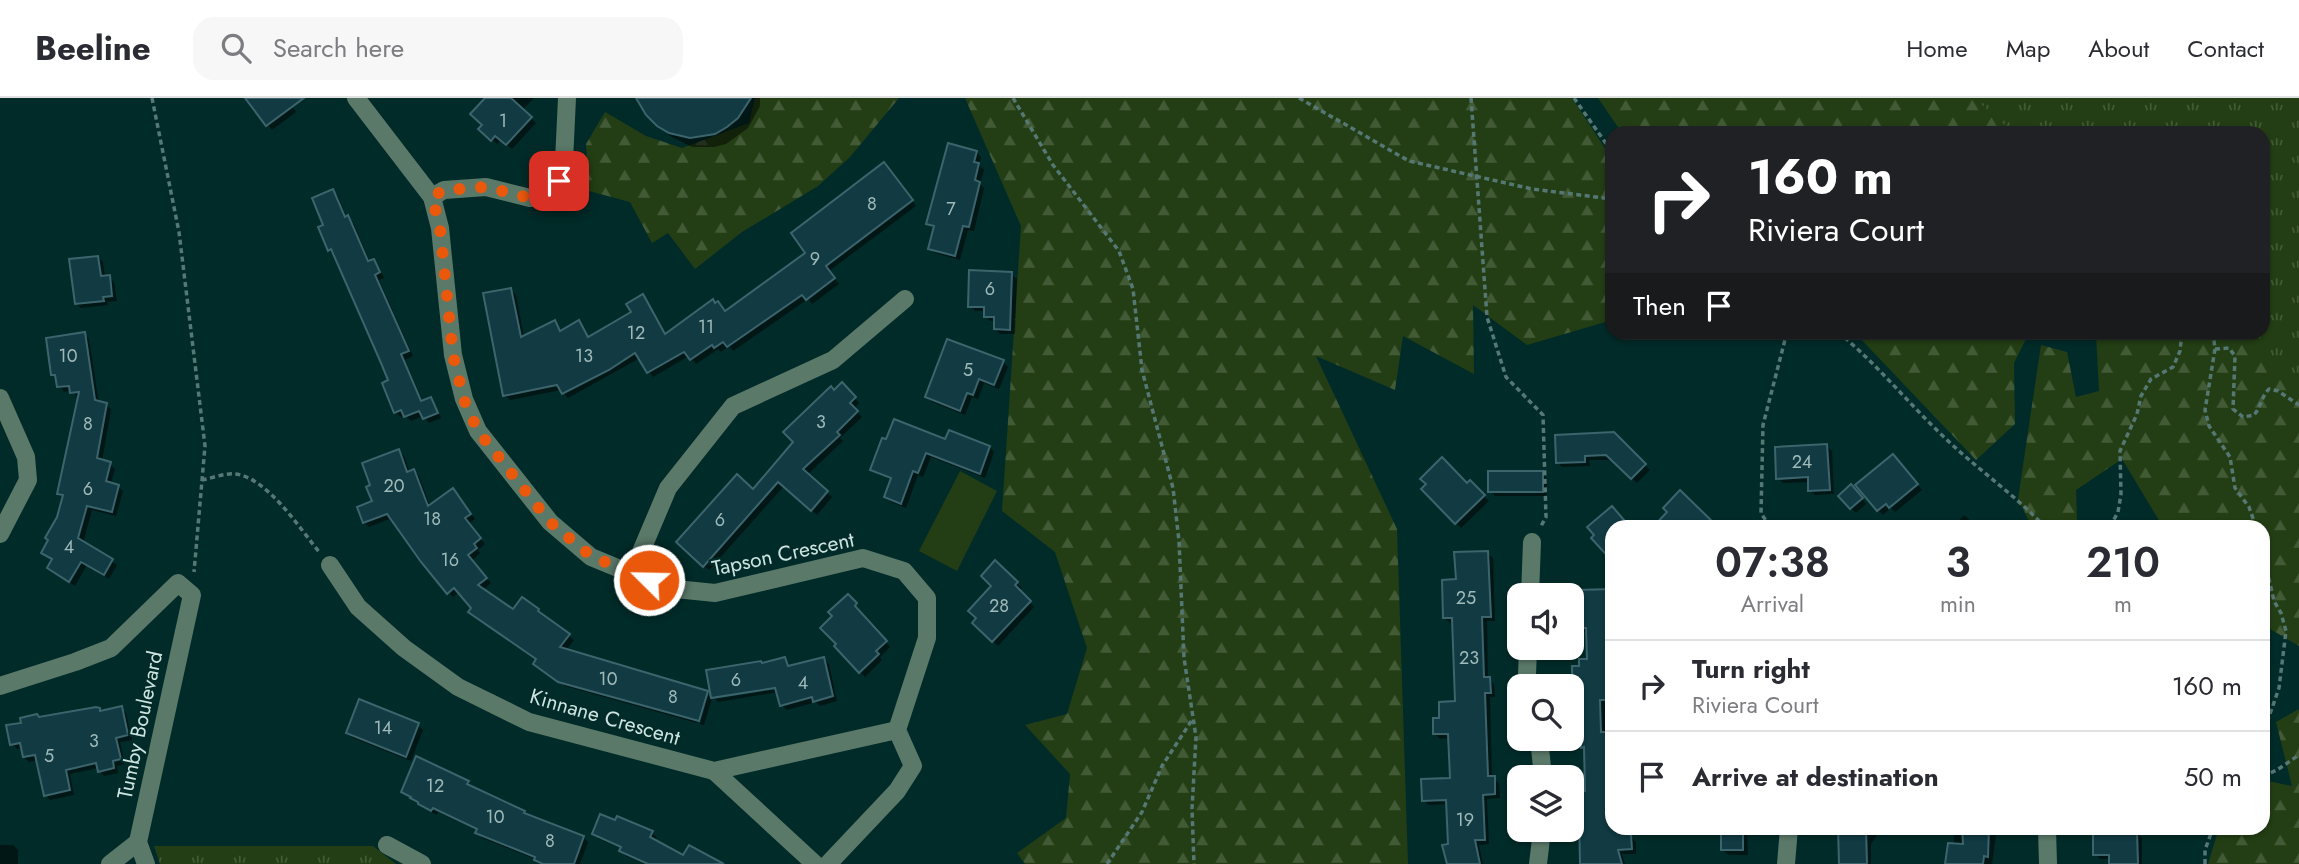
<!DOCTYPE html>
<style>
:root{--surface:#fff;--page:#f7f7f7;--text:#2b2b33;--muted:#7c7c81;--line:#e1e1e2}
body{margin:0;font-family:Jost,sans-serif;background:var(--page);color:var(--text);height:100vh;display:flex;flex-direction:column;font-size:26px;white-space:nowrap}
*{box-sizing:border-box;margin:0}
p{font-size:23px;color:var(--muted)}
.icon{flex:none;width:38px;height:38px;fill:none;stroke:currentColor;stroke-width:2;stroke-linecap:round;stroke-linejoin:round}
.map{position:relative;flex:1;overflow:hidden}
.panel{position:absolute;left:1605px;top:422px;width:665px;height:315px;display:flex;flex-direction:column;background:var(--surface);border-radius:21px;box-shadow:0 2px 5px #0004}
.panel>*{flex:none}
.guide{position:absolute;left:1605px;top:28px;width:665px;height:214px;border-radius:21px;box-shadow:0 2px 5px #0004;background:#202124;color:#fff;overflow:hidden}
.fabs{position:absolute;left:1507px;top:485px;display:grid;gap:14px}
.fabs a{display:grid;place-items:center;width:77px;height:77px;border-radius:14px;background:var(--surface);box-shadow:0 2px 5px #0004;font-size:35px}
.pin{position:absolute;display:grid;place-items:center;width:60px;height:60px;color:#fff;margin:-30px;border-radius:14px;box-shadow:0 4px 10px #0006}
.me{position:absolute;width:77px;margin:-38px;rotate:293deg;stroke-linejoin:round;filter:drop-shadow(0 0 5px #0008)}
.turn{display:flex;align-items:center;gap:24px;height:147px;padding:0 28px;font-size:32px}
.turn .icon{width:91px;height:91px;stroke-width:2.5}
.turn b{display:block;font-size:49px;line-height:60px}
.then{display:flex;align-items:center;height:66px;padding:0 28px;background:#0003;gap:14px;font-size:26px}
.eta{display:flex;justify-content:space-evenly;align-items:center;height:119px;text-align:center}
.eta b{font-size:42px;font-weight:600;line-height:49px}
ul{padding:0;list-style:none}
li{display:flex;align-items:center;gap:21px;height:91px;padding:0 28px;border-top:2px solid var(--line)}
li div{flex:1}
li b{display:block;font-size:26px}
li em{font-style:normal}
header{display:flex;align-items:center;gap:42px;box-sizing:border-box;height:98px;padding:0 35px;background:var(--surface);border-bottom:2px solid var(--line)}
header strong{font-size:33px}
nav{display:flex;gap:38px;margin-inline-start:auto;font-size:24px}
.search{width:490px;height:63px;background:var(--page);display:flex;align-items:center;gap:18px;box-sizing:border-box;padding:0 24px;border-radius:21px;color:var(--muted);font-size:26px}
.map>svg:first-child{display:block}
</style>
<header>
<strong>Beeline</strong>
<div class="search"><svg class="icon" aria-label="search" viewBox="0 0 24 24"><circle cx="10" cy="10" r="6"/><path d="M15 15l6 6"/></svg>Search here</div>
<nav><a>Home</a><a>Map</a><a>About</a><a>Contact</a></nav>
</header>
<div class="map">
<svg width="2299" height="766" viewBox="0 0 2299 766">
<defs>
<pattern id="forest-firs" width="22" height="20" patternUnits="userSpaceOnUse" patternTransform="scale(1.75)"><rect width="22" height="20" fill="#233e14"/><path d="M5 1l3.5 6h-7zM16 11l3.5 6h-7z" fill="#425a36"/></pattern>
<pattern id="park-tufts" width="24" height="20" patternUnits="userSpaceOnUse" patternTransform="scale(1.75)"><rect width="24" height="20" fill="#233e14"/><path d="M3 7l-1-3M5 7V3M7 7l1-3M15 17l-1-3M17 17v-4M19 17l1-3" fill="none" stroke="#425a36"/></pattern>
</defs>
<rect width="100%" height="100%" fill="#002b28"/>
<path fill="#233e14" d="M960,373L997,393L957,473L919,453Z"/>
<g fill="url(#forest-firs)">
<path d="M755,0H899L850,59L818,88L742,134L695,171L668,135L652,145L630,104L589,93L586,46L605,14L646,38L682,50L749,25Z"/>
<path d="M965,0H1572L1612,61V222L1527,247L1473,207L1474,276L1403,238L1395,292L1316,258L1397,431L1408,766H1025L1017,755L1066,720L1070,676L1025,627L1067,616L1087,550L1055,454L1002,413L1021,128Z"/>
<path d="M1598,0H2299V548L2263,527V429H2163L2122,361L2076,392L2077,422L2082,429H2032L2018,401L2041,247L2067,254L2076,299L2099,293L2096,235L2263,234V35H1622Z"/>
<path d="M1855,235H2029L2014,265L2015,326L1976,362Z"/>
<path d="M2299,611V766H2208L2219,730H2263V682L2292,688L2276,624Z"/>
</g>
<g fill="url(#park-tufts)">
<path d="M1974,0H2299V287L2240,235L2263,234V35H2014Z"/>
<path d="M154,748H373L396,766H160Z"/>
</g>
<g fill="#0007">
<path d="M248,0H286L296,14L272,32Z"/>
<path d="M487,0H534L522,12L536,25L512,51L501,42L497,46L481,31L484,27Z"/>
<path d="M640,0H760V8L748,30L726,46L714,49H692L670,38L647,16Z"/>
<path d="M976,54L981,59L979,67L984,72L980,86L984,90L974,133L968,132L960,162L935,155L930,150L935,131L928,125Z"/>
<path d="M889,71L916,108L829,173L839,186L812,206L808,201L733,253L729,248L721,254L718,251L696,266L689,258L653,279L640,260L568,300L561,292L510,302L505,297L511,192L516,197L524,239L554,224L562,234L579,225L589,240L634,215L642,199L666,237L726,215L808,155Z"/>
<path d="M333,93L338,98L347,120L353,124L370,164L373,163L378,168L384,180L379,182L413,258L405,262L423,304L430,301L435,306L441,320L429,325L423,318L411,323L405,317L401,319L396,314L391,283L334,157L329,152L325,128Z"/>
<path d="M98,159L103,164L105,179H109L114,184L117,203L107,204L108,207L81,210L76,205Z"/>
<path d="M1011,176L1017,181L1015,236H1000L995,230L996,223H990L985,218L986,213H975L970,208Z"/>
<path d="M84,236L89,241L99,305L106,306L111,311L102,364L110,366L115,371L111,386L118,388L123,393L116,418L92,412L83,445L117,467L109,481L87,467L75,488L49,470L53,463L43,455L59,420L64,399L59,395L79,299H77L72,292L64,294L53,276Z"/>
<path d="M1003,264L1008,269L999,291L984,285L978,301L972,299L965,317L932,304L927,299Z"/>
<path d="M842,287L859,305L854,311L862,319L840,340L843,343L807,377L832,399L817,417L784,388L709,472L678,444L753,393Z"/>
<path d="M950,334L990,349L994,354L985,380L931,359L923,379L918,377L906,410L891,404L886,399L892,382L877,376L872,371L946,343Z"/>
<path d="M1613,336L1650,372L1637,385L1613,362H1589L1590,368L1562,369L1557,364Z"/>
<path d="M1827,348L1832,353L1834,396L1815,397L1810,392V384L1783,385L1778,380Z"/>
<path d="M399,353L404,358L410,375L414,373L419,378L430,408L453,392L475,421L468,426L485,446L478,452L480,455L472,463L491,485L483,492L514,514L538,513L574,542L566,553L707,595L697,625L565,588L540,570L537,562L475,519L470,514L473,510L459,494L453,499L392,420L369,429L364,424Z"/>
<path d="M1898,363L1922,392L1895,414L1891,410L1883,417L1878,412Z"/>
<path d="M1542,375L1547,380V398H1495L1490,393Z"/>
<path d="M1470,384L1489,403L1461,430L1423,391L1467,387Z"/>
<path d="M1856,394L1866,406L1856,415L1851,410Z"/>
<path d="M1964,417L1978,429H1953Z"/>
<path d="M1487,455L1493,460L1495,523H1487L1488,581L1494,586L1495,599H1490L1492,680L1499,685L1500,700L1487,701L1489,746L1479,747L1483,766H1449L1448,706L1429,707L1423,702L1451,681L1450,640L1440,641L1435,636L1441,621L1457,605L1454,525H1450L1445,520L1457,483Z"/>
<path d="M995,465L1022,490L1018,493L1034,509L998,548L974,525L993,488Z"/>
<path d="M848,498L890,549L880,559L882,562L865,579L836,548Z"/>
<path d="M1577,514L1612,562V606H1605L1612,730H1632V740L1636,744V756H1622L1625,766H1582L1587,695L1586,653L1583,649L1582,625L1575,620L1581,570L1589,562L1588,534H1582L1577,529Z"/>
<path d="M784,560L791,569L824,561L829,566L837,603L820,608L816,604L787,612L782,607L778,594L718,604L715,601L784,590V586L713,599L708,574L761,565L762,566Z"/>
<path d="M708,597L712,600L704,627L700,626Z"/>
<path d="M121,610L126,615L132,642L120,644L125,666L117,668L118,675L104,678L98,670L70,676L74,697L50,702L45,697L38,662L29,664L24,659L23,650L17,651L12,646L39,621Z"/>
<path d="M418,627L423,632L411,663L353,640L348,635Z"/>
<path d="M468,684L473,689L528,719L583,739L588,744L580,766H540L535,761L482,740L478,733L438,714L437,717L425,711L403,693Z"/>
<path d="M1723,730H1747L1748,757H1728L1723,752Z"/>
<path d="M1840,730H1882L1871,746V766H1840Z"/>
<path d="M1954,730H1997L1992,766H1947L1954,747Z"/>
<path d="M652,735L657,740L655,743L684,759L715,766H645L626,758L621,753L622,751L599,741L594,736Z"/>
<path d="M2137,735L2142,740V766H2111V761H2100L2095,756Z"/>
<path d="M0,747H13L18,752V766H0Z"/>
</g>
<g fill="#113a42" stroke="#3c646d" stroke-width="2">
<path d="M245,0H304L266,28Z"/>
<path d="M485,0H511L532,19L506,47L495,38L491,43L478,31L482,27L470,16Z"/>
<path d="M636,0H751L738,20L727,29L715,36L690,40L669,35L657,28L646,17Z"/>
<path d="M948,45L977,53L974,64L979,65L975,82L980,84L969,129L963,128L955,158L928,151L934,128L926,126Z"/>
<path d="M884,64L913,102L826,168L835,180L806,202L802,197L727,249L723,244L714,250L712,247L690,262L684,254L647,275L635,255L609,272L562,296L557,287L503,298L483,195L511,190L521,239L555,222L560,233L579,222L588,239L631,214L626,206L643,196L665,236L713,201L715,205L718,203L725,213L805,155L791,135Z"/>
<path d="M333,91L345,119L348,117L368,163L374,161L380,174L375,177L409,253L401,256L421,303L431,299L438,315L423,321L419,313L404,319L401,312L394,315L382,285L388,282L381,265L331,151L328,153L318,129L323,127L312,100Z"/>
<path d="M98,158L101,178L110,177L112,198L103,199L104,203L75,206L69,161Z"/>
<path d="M969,172L1012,174L1010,232L994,231V219H984V209H968Z"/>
<path d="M85,234L95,302L107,305L97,360L111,364L106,383L119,387L112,414L87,408L78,440L113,461L104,477L81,464L69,484L47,470L52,461L41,455L48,442L45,440L57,419L63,397L57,396L79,294L70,295L69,288L57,289L55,277H51L46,240Z"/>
<path d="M947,241L1004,262L994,287L979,281L973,297L967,295L960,313L925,299Z"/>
<path d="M842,284L856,299L850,305L858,313L837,334L840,337L803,371L828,393L811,413L778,384L703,469L676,444L737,376L753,391L793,344L783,334L831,288L834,292Z"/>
<path d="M894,321L945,341L949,332L990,348L980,376L926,355L918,375L913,373L901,406L884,399L891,380L870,372L882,340L886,341Z"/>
<path d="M1614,334L1646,366L1631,381L1606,357L1585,358V364L1556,365L1555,337Z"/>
<path d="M1827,346L1830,392L1808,393V379L1776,381L1775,349Z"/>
<path d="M399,351L407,374L414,371L428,408L453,390L471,416L465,420L481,440L474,446L477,450L468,457L487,480L478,487L513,511L522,499L539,511L538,513L570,536L560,549L708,593L699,623L558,584L533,566L536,561L468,514L471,510L454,490L447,496L421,464L387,416L363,425L357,409L372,403L366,389L370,387L362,365Z"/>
<path d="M1893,356L1918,386L1889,410L1886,406L1877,413L1855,387Z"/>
<path d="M1442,359L1467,385L1470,382L1485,397L1455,426L1421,391L1426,386L1420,381Z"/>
<rect x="1488" y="373" width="55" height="21"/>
<path d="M1851,386L1863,400L1850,411L1838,398Z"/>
<path d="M1680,392L1718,429H1653L1667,414L1663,410Z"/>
<path d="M1612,408L1630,429H1612V463L1591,440L1594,437L1587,429Z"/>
<path d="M1488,453L1491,519H1482L1484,579H1490L1491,595H1485L1488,678H1495V696L1483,697L1485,742H1475L1480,766H1447L1442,747L1448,746L1446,702L1422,703L1421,681L1450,680L1448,636H1433V620H1439V604L1455,603L1452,520H1443L1442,482L1456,481L1454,454Z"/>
<path d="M995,462L1018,484L1015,487L1031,503L992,544L972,525L976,520L968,513L991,488L981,478Z"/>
<path d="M1612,491V602H1600L1601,634H1612V730H1627L1628,736L1631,737L1632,751L1618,752L1622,766H1580L1579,712L1582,711V693H1585L1584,649L1581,650L1580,621H1573L1572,568H1579V561H1587L1586,530H1575V512H1578L1577,492Z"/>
<path d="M848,496L857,505L855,508L887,543L876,553L879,556L859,575L834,548L836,546L820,530L832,518L828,514Z"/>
<path d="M785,559L788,568L824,559L833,598L813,604L812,599L780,608L775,590L711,600L706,572L761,563L762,565Z"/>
<path d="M359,601L419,625L406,659L346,635Z"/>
<path d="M122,608L128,637L116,640L121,661L113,663L114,670L98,674L96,665L66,672L70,692L44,698L35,657L23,659L20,645L10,647L6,627L21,625L20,620L37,616L39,619L96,609L100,610V613Z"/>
<path d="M416,658L469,683L467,686L525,713L524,715L584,738L574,766H543L534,762L535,759L475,735L477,731L433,710L431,713L418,706V704L410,700L411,699L401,694Z"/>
<path d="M600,716L615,722L617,718L653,733L650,739L683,757L689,747L724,766H648L619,753L621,749L592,736Z"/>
<path d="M1721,730L1743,732V752H1721Z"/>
<path d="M1838,730H1866L1867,766H1839Z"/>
<path d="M1962,730H1989L1988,759L1984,758L1983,766H1945L1948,745L1963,746Z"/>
<path d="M2137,733L2138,766H2109V757H2093V734Z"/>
</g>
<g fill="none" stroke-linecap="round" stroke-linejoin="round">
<g stroke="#567875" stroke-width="3.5" stroke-dasharray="5 3.5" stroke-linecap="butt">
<path d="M152,0L179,134L205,348L194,474"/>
<path d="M1013,0L1053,67L1119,153L1133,191L1142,272L1173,390L1179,443L1184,560L1196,639L1192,711L1194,766"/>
<path d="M1299,0L1409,63L1532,91L1612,101"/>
<path d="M1471,0L1487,219L1506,279L1543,317L1546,419L1540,430"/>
<path d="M1574,0L1612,54"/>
<path d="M1838,234C1877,266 1908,305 1945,340C1977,371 2014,396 2045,429"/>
<path d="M2213,234L2215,251L2205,312L2209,328L2230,359L2235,390L2249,409L2256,429"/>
<path d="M2215,251L2229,250L2235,258L2233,311L2243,319L2254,317C2261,309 2261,299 2269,291L2278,293L2299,307"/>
<path d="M202,382C212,380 225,375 235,376C267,379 300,431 320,455"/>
<path d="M1770,429L1761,415L1763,327L1787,234"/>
<path d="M2110,429L2118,414L2121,396L2120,353L2137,316L2141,298L2151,281L2173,269L2180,253L2182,234"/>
<path d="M2263,455L2274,503L2281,515L2286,533L2279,590L2263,636"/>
<path d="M2263,678L2277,672L2299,657"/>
<path d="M1107,766L1142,714L1162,668L1192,622"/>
<path d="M2205,766V752L2213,730"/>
</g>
<g stroke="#5a7969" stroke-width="18">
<path d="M356,0L432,99L440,130L453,257L464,301L478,333L550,424L591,459L666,490L715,495L863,460L904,473L927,500V540L897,632L913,668L897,693L828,766"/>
<path d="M432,99L444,92L486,89L530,100L548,97L560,83L564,63L567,0"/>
<path d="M0,300L26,359L28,382L0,436"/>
<path d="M330,467L358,509L404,550L458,589L529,624L714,673L897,632"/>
<path d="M632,475L668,390L733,308L833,262L905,201"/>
<path d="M1530,497L1532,444"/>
<path d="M1528,550L1527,577L1529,588"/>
<path d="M0,588L75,564L111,550L178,485L192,497L138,744L146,766"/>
<path d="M1539,640L1543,679"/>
<path d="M714,673L815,766"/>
<path d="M2047,730L2048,766"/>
<path d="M387,747L422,766"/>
<path d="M110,766L138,744"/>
<path d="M1538,766L1542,732"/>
<path d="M1786,766L1789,730"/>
</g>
</g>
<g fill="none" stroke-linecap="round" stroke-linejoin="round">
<path stroke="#ea580c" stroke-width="12" stroke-dasharray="0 21.6" d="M559,83L548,97L530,100L486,89L444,92L432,99L440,130L453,257L464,302L478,333L550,424L591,458L649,482"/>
</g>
<g text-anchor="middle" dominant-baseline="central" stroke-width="5" stroke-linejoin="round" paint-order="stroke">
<g font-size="18" fill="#9fbab9">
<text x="503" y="23">1</text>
<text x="872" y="106">8</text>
<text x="951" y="111">7</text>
<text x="815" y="161">9</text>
<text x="990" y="191">6</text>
<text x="706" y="229">11</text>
<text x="636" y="235">12</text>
<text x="68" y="258">10</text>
<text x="584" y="258">13</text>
<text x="968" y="272">5</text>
<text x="821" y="324">3</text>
<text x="88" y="326">8</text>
<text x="1802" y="364">24</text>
<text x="394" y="388">20</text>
<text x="88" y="391">6</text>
<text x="432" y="421">18</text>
<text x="720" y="422">6</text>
<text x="69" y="449">4</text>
<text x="450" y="462">16</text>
<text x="1466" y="500">25</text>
<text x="999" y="508">28</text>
<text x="1469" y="560">23</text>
<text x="608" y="581">10</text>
<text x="736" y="582">6</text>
<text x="803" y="585">4</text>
<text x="673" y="599">8</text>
<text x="383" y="630">14</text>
<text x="94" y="643">3</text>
<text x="49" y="658">5</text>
<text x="435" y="688">12</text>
<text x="495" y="719">10</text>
<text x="1465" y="722">19</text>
<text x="550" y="743">8</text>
</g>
<g font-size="21" fill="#cee4e1" stroke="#002b28">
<text transform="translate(783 456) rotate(-12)">Tapson Crescent</text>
<text transform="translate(605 619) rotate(16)">Kinnane Crescent</text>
<text transform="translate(140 627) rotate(-78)">Tumby Boulevard</text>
</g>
</g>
</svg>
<div class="fabs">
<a><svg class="icon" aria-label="sound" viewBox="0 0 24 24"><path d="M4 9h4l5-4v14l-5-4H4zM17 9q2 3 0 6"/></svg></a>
<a><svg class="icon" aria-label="search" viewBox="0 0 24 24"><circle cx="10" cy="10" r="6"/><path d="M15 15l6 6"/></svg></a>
<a><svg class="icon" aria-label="layers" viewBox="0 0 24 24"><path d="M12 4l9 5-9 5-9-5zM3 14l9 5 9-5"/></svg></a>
</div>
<div class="pin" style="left:559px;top:83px;background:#d93025"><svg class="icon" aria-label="arrive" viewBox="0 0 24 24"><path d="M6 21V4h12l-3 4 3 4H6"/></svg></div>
<svg class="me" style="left:649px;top:482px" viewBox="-20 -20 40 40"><circle r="17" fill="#ea580c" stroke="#fff" stroke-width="3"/><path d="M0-11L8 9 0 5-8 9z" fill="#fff"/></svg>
<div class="guide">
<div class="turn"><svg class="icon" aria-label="right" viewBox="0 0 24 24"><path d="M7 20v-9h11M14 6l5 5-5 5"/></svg><div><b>160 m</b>Riviera Court</div></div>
<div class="then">Then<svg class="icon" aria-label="arrive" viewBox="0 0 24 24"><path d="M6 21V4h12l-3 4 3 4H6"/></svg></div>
</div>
<section class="panel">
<div class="eta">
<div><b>07:38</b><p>Arrival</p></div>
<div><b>3</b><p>min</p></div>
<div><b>210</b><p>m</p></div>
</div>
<ul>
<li><svg class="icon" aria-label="right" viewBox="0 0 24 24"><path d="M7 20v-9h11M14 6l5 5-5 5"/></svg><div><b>Turn right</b><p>Riviera Court</p></div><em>160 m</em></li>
<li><svg class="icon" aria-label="arrive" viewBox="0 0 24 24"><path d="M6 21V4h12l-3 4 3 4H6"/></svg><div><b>Arrive at destination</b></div><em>50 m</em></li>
</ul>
</section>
</div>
